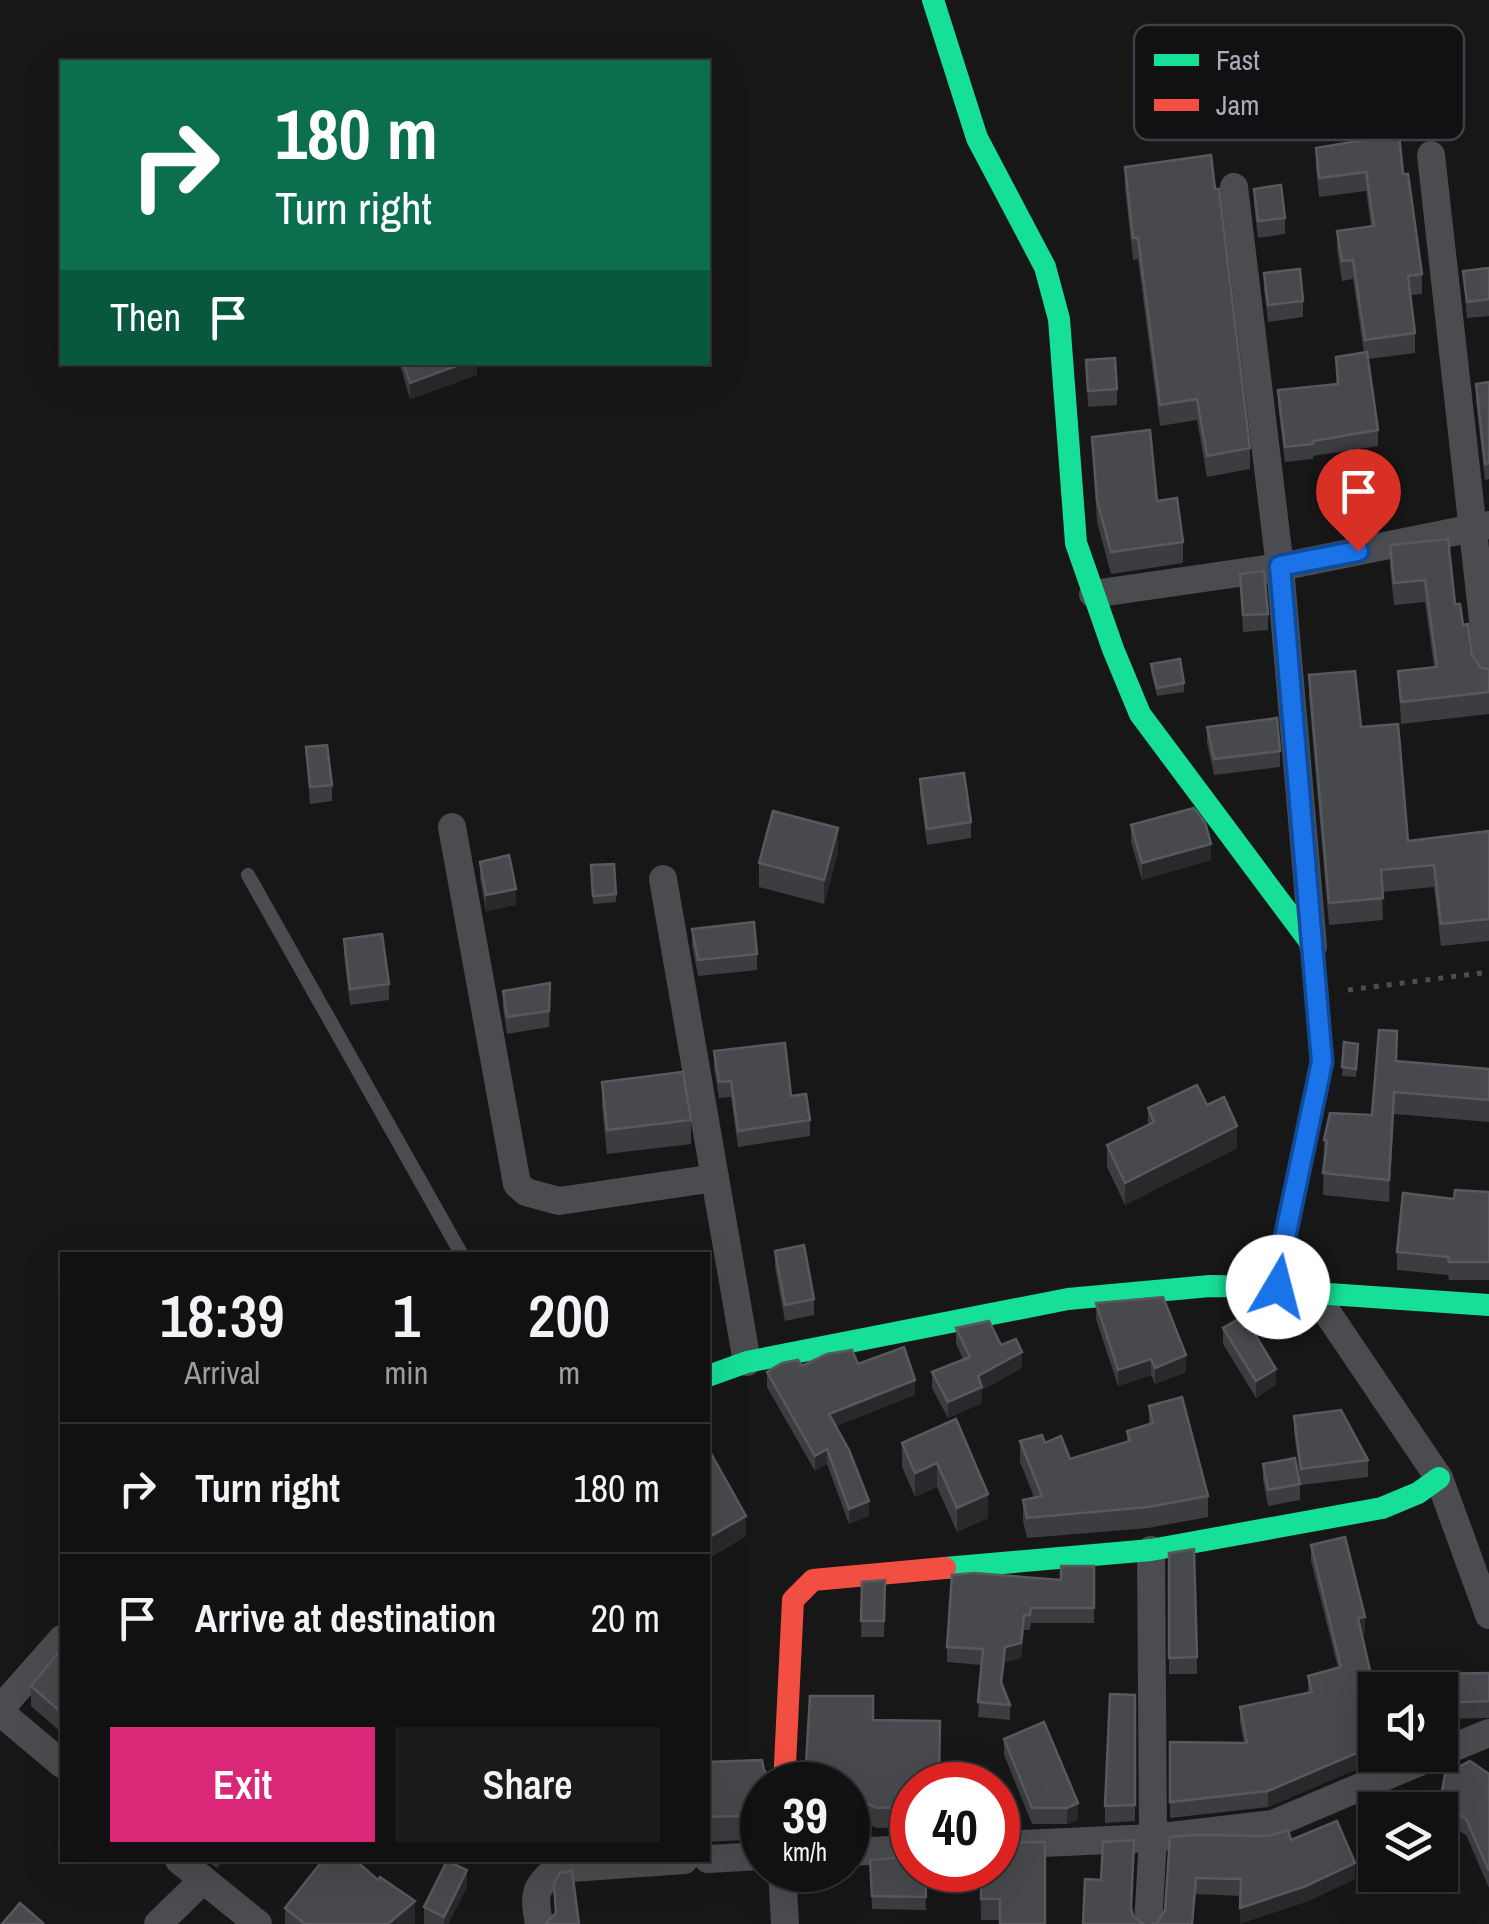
<!DOCTYPE html>
<style>
:root{--surface:#111;--page:#1a1a1a;--text:#f1f3f6;--muted:#9c9d9f;--line:#303131;--accent:#db2777}
body{margin:0;font-family:"Archivo Narrow",sans-serif;background:var(--page);color:var(--text);height:100vh;display:flex;flex-direction:column;font-size:38px;white-space:nowrap}
*{box-sizing:border-box;margin:0}
p{font-size:32px;color:var(--muted)}
.icon{flex:none;width:55px;height:55px;fill:none;stroke:currentColor;stroke-width:2;stroke-linecap:round;stroke-linejoin:round}
.map{position:relative;flex:1;overflow:hidden}
.sheet{position:absolute;left:60px;top:1252px;width:650px;height:610px;display:flex;flex-direction:column;background:var(--surface);border-radius:0px;box-shadow:0 10px 40px #0002,0 0 0 2px var(--line)}
.sheet>*{flex:none}
.top-card{position:absolute;left:60px;top:60px;width:650px;height:305px;border-radius:0px;box-shadow:0 10px 40px #0002,0 0 0 2px var(--line);background:#0b6e4f;color:#fff;overflow:hidden}
.buttons{position:absolute;left:1358px;top:1672px;display:grid;gap:20px}
.buttons a{display:grid;place-items:center;width:100px;height:100px;border-radius:0px;background:var(--surface);box-shadow:0 10px 40px #0002,0 0 0 2px var(--line);font-size:50px}
.speed{position:absolute;left:740px;top:1762px;display:flex;gap:20px;font-size:50px;font-weight:700;text-align:center}
.speed>*{display:grid;place-content:center;width:130px;height:130px;border-radius:50%;background:var(--surface);box-shadow:0 10px 40px #0002,0 0 0 2px var(--line);line-height:1}
.speed small{font-size:25px;font-weight:400}
.speed .limit{border:15px solid #d22;background:#fff;color:#111}
.pin{position:absolute;display:grid;place-items:center;width:85px;height:85px;color:#fff;margin:-102px -42px;border-radius:50% 50% 50% 0;rotate:-45deg;box-shadow:0 0 10px #0007}
.pin .icon{rotate:45deg}
.me{position:absolute;width:110px;margin:-55px;rotate:8deg;stroke-linejoin:round;filter:drop-shadow(0 0 8px #0008)}
.turn{display:flex;align-items:center;gap:35px;height:210px;padding:0 50px;font-size:45px}
.turn .icon{width:130px;height:130px;stroke-width:2.5}
.turn b{display:block;font-size:70px;line-height:85px}
.then{display:flex;align-items:center;height:95px;padding:0 50px;background:#0003;gap:20px;font-size:38px}
.eta{display:flex;justify-content:space-evenly;align-items:center;height:170px;text-align:center}
.eta b{font-size:60px;font-weight:600;line-height:70px}
.cta{display:flex;gap:20px;margin-top:auto;padding:20px 50px}
.cta a{flex:1;height:115px;border-radius:0px;background:var(--accent);color:#fff;font-size:40px;font-weight:600;line-height:115px;text-align:center}
.cta a+a{background:var(--page);color:var(--text)}
ul{padding:0;list-style:none}
li{display:flex;align-items:center;gap:30px;height:130px;padding:0 50px;border-top:2px solid var(--line)}
li div{flex:1}
li b{display:block;font-size:38px}
li em{font-style:normal}
.map>svg:first-child{display:block}
</style>
<div class="map">
<svg width="1489" height="1924" viewBox="0 0 1489 1924">
<rect width="100%" height="100%" fill="#171717"/>
<g fill="none" stroke-linecap="round" stroke-linejoin="round">
<path stroke="#4d4e52" stroke-width="5" stroke-dasharray="5 8" stroke-linecap="butt" d="M1348,990L1489,972"/>
<path stroke="#4b4c50" stroke-width="14" d="M248,875L462,1255"/>
<g stroke="#4b4c50" stroke-width="28">
<path d="M1431,155L1489,674"/>
<path d="M1234,187L1280,567L1313,946"/>
<path d="M1093,594L1280,567L1489,525"/>
<path d="M452,827L517,1184L526,1192L559,1201L715,1178"/>
<path d="M663,879L747,1362"/>
<path d="M1314,1293L1439,1478L1489,1615"/>
<path d="M0,1709L62,1639"/>
<path d="M0,1712L62,1764"/>
<path d="M1440,1753L1489,1733"/>
<path d="M998,1845L1153,1838L1273,1824L1436,1755"/>
<path d="M848,1852L912,1849"/>
<path d="M708,1859L762,1856"/>
<path d="M179,1860L258,1924"/>
<path d="M782,1870L785,1924"/>
<path d="M158,1924L203,1880"/>
<path d="M539,1924C534,1896 533,1887 557,1869L684,1860"/>
<path d="M1148,1924L1153,1838L1151,1550"/>
</g>
<g stroke="#16e098" stroke-width="22">
<path d="M933,0L977,138L1045,267L1059,319L1076,543L1113,649L1140,714L1313,946L1322,1062L1281,1256L1278,1287"/>
<path d="M708,1376L747,1362L1068,1299L1210,1286L1278,1287L1314,1293L1489,1305"/>
<path d="M945,1568L1151,1550L1382,1508L1418,1493L1439,1478"/>
</g>
<path stroke="#f24e42" stroke-width="22" d="M784,1785L793,1600L813,1580L945,1568"/>
</g>
<g fill="#3c3d40">
<path d="M1316,148L1403,174L1422,274V294L1410,295L1415,333V353L1368,359L1378,430V446L1313,456V459L1285,462L1278,405V390L1337,384L1336,357L1364,353L1353,279L1342,281L1337,250V231L1371,226L1366,191L1319,197L1316,167Z"/>
<path d="M1125,167L1250,448V469L1207,477L1197,420L1160,426L1138,259L1133,260L1125,188Z"/>
<path d="M1254,189L1285,218V234L1258,238L1254,205Z"/>
<path d="M1489,268V316L1467,318L1463,271Z"/>
<path d="M1264,273L1303,301V317L1268,322L1264,289Z"/>
<path d="M1086,360L1117,389V405L1088,407Z"/>
<path d="M399,362H477V375L410,399Z"/>
<path d="M1489,382V479L1485,480L1476,400V384Z"/>
<path d="M1092,437L1157,501L1183,542V563L1111,574L1097,522Z"/>
<path d="M1390,545L1455,604L1472,655L1481,668L1489,669V714L1401,724L1398,671L1434,667L1425,602L1394,605L1390,567Z"/>
<path d="M1240,574L1268,614V630L1243,632Z"/>
<path d="M1151,664L1184,683V692L1157,696L1151,672Z"/>
<path d="M1309,675L1361,727L1408,841L1489,831V941L1441,946L1434,887L1382,892L1383,920L1329,925L1309,697Z"/>
<path d="M1207,727L1280,751V767L1214,775L1207,743Z"/>
<path d="M306,747L332,785V801L310,804Z"/>
<path d="M920,779L971,822V838L927,845L920,795Z"/>
<path d="M1131,825L1211,860L1142,880L1131,842Z"/>
<path d="M838,852L824,904L759,887V863Z"/>
<path d="M480,862L516,905L486,911L480,878Z"/>
<path d="M591,873L616,894V902L593,904Z"/>
<path d="M692,929L757,954V970L698,976L692,945Z"/>
<path d="M344,939L389,984V1000L350,1005L344,955Z"/>
<path d="M503,991L550,1000L549,1027L507,1034L503,1007Z"/>
<path d="M1344,1042L1358,1052L1356,1077L1342,1076Z"/>
<path d="M714,1051L810,1120V1136L738,1147L731,1097L719,1098L714,1068Z"/>
<path d="M1397,1061L1489,1069V1122L1394,1114L1389,1202L1323,1195L1324,1140L1372,1115Z"/>
<path d="M602,1082L691,1120V1144L607,1154L602,1106Z"/>
<path d="M1207,1105L1237,1148L1125,1205L1107,1167V1145L1148,1125V1108Z"/>
<path d="M1489,1192V1280H1449L1448,1275L1397,1270V1252L1454,1199Z"/>
<path d="M775,1251L814,1299V1315L785,1321L775,1267Z"/>
<path d="M1096,1303L1186,1372L1155,1384L1151,1375L1118,1386L1096,1319Z"/>
<path d="M956,1328L1001,1345L1022,1368L982,1390V1403L948,1418L932,1388V1372L963,1359L956,1344Z"/>
<path d="M1223,1328L1276,1385L1256,1398L1223,1344Z"/>
<path d="M858,1364L915,1395L836,1426L869,1516L849,1524L827,1464L815,1471L767,1387V1372L802,1366Z"/>
<path d="M1149,1406L1208,1496V1517L1148,1528L1027,1538L1023,1521V1500L1034,1497L1020,1462V1441L1045,1443L1070,1459L1127,1442V1431L1149,1424Z"/>
<path d="M1294,1416L1368,1460V1477L1301,1485L1294,1432Z"/>
<path d="M956,1419L988,1518L957,1532L937,1487L915,1497L902,1467V1443Z"/>
<path d="M708,1448L746,1536L711,1557H708Z"/>
<path d="M1263,1464L1300,1484V1500L1268,1506L1263,1480Z"/>
<path d="M1311,1545L1365,1633L1361,1634L1371,1675L1489,1673V1718L1440,1719V1690H1375L1386,1757L1359,1765V1768L1268,1807L1170,1818V1742L1244,1743L1240,1723V1707L1308,1693V1676L1338,1668L1311,1561Z"/>
<path d="M1169,1553L1197,1657V1674H1169Z"/>
<path d="M1094,1566V1623H1031L1030,1630H1024L1021,1658L1005,1662L1002,1685L1010,1705V1720L978,1717L981,1665L947,1662V1647L1061,1580Z"/>
<path d="M885,1580L884,1637H861L862,1582Z"/>
<path d="M62,1648V1733L31,1706V1686Z"/>
<path d="M1135,1695V1821L1105,1823V1806Z"/>
<path d="M873,1720L912,1785V1827L877,1828L848,1816V1785H803V1777Z"/>
<path d="M1004,1739L1078,1820L1067,1824H1032L1004,1755Z"/>
<path d="M708,1762L762,1785V1839L708,1842Z"/>
<path d="M1489,1774V1888L1466,1835L1440,1819V1803Z"/>
<path d="M1170,1837L1291,1840L1355,1879L1306,1902L1240,1896L1196,1894L1157,1923L1165,1910Z"/>
<path d="M207,1860H225L217,1868Z"/>
<path d="M870,1860L925,1870L926,1910L872,1909Z"/>
<path d="M980,1870L1045,1924L1000,1920H981Z"/>
<path d="M467,1887L448,1924H424V1907Z"/>
<path d="M285,1908L415,1923L414,1924H285Z"/>
</g>
<g fill="#28292a">
<path d="M467,362H477V375L410,399V383Z"/>
<path d="M838,828V852L824,904V880Z"/>
<path d="M1211,844V860L1142,880V863Z"/>
<path d="M516,889V905L486,911V895Z"/>
<path d="M1394,1092V1114L1389,1202V1180Z"/>
<path d="M1237,1126V1148L1125,1205V1183Z"/>
<path d="M1022,1352V1368L982,1390V1403L948,1418V1402L978,1376Z"/>
<path d="M1186,1355V1372L1155,1384V1368Z"/>
<path d="M1151,1359V1375L1118,1386V1370Z"/>
<path d="M1276,1369V1385L1256,1398V1381Z"/>
<path d="M915,1380V1395L829,1429V1414Z"/>
<path d="M827,1449V1464L815,1471V1456Z"/>
<path d="M937,1463V1487L915,1497V1473Z"/>
<path d="M988,1494V1518L957,1532V1508Z"/>
<path d="M869,1501V1516L849,1524V1509Z"/>
<path d="M746,1516V1536L711,1557V1536Z"/>
<path d="M1024,1615L1021,1658L1005,1662L1001,1697L1005,1647Z"/>
<path d="M1365,1617V1633L1358,1635V1618Z"/>
<path d="M1375,1744V1755H1386V1757L1359,1765V1768L1268,1807V1791L1358,1749Z"/>
<path d="M1078,1803V1820L1067,1824V1808Z"/>
<path d="M217,1860H225L217,1868Z"/>
<path d="M1355,1863V1879L1306,1902L1240,1924V1908Z"/>
<path d="M467,1870V1887L448,1924H444V1917Z"/>
<path d="M415,1901V1923L414,1924H388Z"/>
</g>
<g fill="#48494d" stroke="#57595e" stroke-width="2.5">
<path d="M1399,134L1403,174H1408L1422,274L1408,276L1415,333L1365,340L1353,260L1342,261L1337,231L1374,226L1366,172L1319,178L1316,148Z"/>
<path d="M1211,155L1215,189H1219L1250,448L1207,456L1197,399L1160,405L1138,238H1133L1125,167Z"/>
<path d="M1281,185L1285,218L1258,221L1254,189Z"/>
<path d="M1489,268V299L1467,302L1463,271Z"/>
<path d="M1300,269L1303,301L1268,305L1264,273Z"/>
<path d="M1367,352L1378,430L1313,441V444L1285,447L1278,390L1338,384L1336,357Z"/>
<path d="M1115,358L1117,389L1088,391L1086,360Z"/>
<path d="M403,362H467L410,383Z"/>
<path d="M1489,382V463L1485,464L1476,384Z"/>
<path d="M1150,430L1157,501L1177,498L1183,542L1111,552L1097,500L1092,437Z"/>
<path d="M1448,539L1455,604H1460L1463,625L1468,624L1472,655L1481,668L1489,669V692L1401,702L1398,671L1437,667L1425,580L1394,583L1390,545Z"/>
<path d="M1264,571L1268,614L1243,615L1240,574Z"/>
<path d="M1180,659L1184,683L1157,688L1151,664Z"/>
<path d="M1355,671L1361,727L1398,724L1408,841L1489,831V919L1441,924L1434,865L1381,870L1383,898L1329,903L1309,675Z"/>
<path d="M1277,718L1280,751L1214,759L1207,727Z"/>
<path d="M327,745L332,785L310,787L306,747Z"/>
<path d="M964,773L971,822L927,829L920,779Z"/>
<path d="M1194,808L1205,822L1211,844L1142,863L1131,825Z"/>
<path d="M773,811L838,828L824,880L759,863Z"/>
<path d="M509,855L516,889L486,895L480,862Z"/>
<path d="M614,864L616,894L593,896L591,865Z"/>
<path d="M754,922L757,954L698,960L692,929Z"/>
<path d="M382,934L389,984L350,989L344,939Z"/>
<path d="M550,983L549,1011L507,1017L503,991Z"/>
<path d="M1379,1030L1397,1031L1396,1061L1489,1069V1100L1394,1092L1389,1180L1323,1173L1327,1141L1324,1140L1330,1113L1372,1115Z"/>
<path d="M1344,1042L1358,1044L1356,1069L1342,1067Z"/>
<path d="M785,1043L791,1096L806,1094L810,1120L738,1131L731,1081L719,1082L714,1051Z"/>
<path d="M683,1072L691,1120L607,1130L602,1082Z"/>
<path d="M1197,1085L1207,1105L1224,1097L1237,1126L1125,1183L1107,1145L1154,1122L1148,1108Z"/>
<path d="M1455,1190L1489,1192V1262H1449L1448,1257L1397,1252L1403,1193L1454,1199Z"/>
<path d="M804,1245L814,1299L785,1305L775,1251Z"/>
<path d="M1163,1297L1186,1355L1155,1368L1151,1359L1118,1370L1096,1303Z"/>
<path d="M1244,1316L1276,1369L1256,1381L1223,1328Z"/>
<path d="M989,1321L1001,1345L1016,1339L1022,1352L978,1376L982,1387L948,1402L932,1372L970,1357L956,1328Z"/>
<path d="M904,1347L915,1380L829,1414L849,1450L869,1501L849,1509L827,1449L815,1456L767,1372L782,1363L798,1360L802,1366L827,1354L852,1350L858,1364Z"/>
<path d="M1182,1397L1208,1496L1148,1507L1027,1518L1023,1500L1042,1496L1020,1441L1042,1435L1045,1443L1061,1436L1070,1459L1130,1441L1127,1431L1153,1423L1149,1406Z"/>
<path d="M1341,1410L1368,1460L1301,1469L1294,1416Z"/>
<path d="M956,1419L988,1494L957,1508L937,1463L915,1473L902,1443Z"/>
<path d="M708,1448L746,1516L711,1536L708,1537Z"/>
<path d="M1295,1458L1300,1484L1268,1490L1263,1464Z"/>
<path d="M1345,1537L1365,1617L1358,1618L1371,1675L1489,1673V1701L1440,1703V1690H1375V1744L1358,1749L1359,1752L1268,1791L1170,1802V1742L1247,1743L1240,1707L1312,1692L1308,1676L1341,1667L1311,1545Z"/>
<path d="M1194,1549L1197,1657L1169,1658V1553Z"/>
<path d="M1061,1566H1094V1608H1031L1030,1615H1024L1021,1643L1005,1647L1001,1682L1010,1705L978,1702L983,1649L947,1647L952,1575L974,1573L1061,1580Z"/>
<path d="M885,1580L884,1621H861L862,1582Z"/>
<path d="M62,1648V1713L31,1686Z"/>
<path d="M1110,1694L1135,1695V1805L1105,1806Z"/>
<path d="M810,1696H873V1720L940,1721L939,1777H968V1785H912V1807L877,1808L848,1795V1785H823L803,1777L806,1765Z"/>
<path d="M1044,1722L1078,1803L1067,1808H1032L1004,1739Z"/>
<path d="M762,1760L764,1770L770,1778L771,1785H762V1815L708,1817V1762Z"/>
<path d="M1470,1761L1489,1774V1871L1466,1819L1440,1803L1445,1774Z"/>
<path d="M1337,1821L1355,1863L1306,1886L1240,1908L1241,1879L1196,1878L1192,1924H1151L1157,1923L1165,1910L1170,1837L1194,1835L1268,1836L1288,1830L1291,1840Z"/>
<path d="M1134,1840L1131,1908L1133,1916L1144,1924H1083L1085,1879L1101,1880L1103,1842Z"/>
<path d="M1045,1842V1924H1000V1899H981V1870H998V1843Z"/>
<path d="M912,1854V1870H925L926,1897L872,1896L870,1860L894,1858V1855Z"/>
<path d="M323,1860H355L378,1880L380,1877L415,1901L388,1924H305L285,1908Z"/>
<path d="M447,1861L467,1870L444,1917L424,1907Z"/>
<path d="M572,1871L579,1924H545L556,1913L554,1884L560,1873Z"/>
<path d="M20,1903L43,1923L42,1924H2Z"/>
</g>
<g fill="none" stroke-linecap="round" stroke-linejoin="round">
<defs>
<path id="route" d="M1278,1287L1281,1256L1322,1062L1280,566L1358,551"/>
</defs>
<use href="#route" stroke="#114b97" stroke-width="25"/>
<use href="#route" stroke="#1a73e8" stroke-width="18"/>
</g>
<rect x="1134" y="25" width="330" height="115" rx="15" fill="#111113" stroke="#3e4045" stroke-width="2.5"/>
<rect x="1154" y="54" width="45" height="12" fill="#16e098"/>
<rect x="1154" y="99" width="45" height="12" fill="#f24e42"/>
<g font-size="28" fill="#a8adb8">
<text x="1216" y="70">Fast</text>
<text x="1216" y="115">Jam</text>
</g>
</svg>
<div class="buttons">
<a><svg class="icon" aria-label="sound" viewBox="0 0 24 24"><path d="M4 9h4l5-4v14l-5-4H4zM17 9q2 3 0 6"/></svg></a>
<a><svg class="icon" aria-label="layers" viewBox="0 0 24 24"><path d="M12 4l9 5-9 5-9-5zM3 14l9 5 9-5"/></svg></a>
</div>
<div class="speed"><div>39<small>km/h</small></div><div class="limit">40</div></div>
<div class="pin" style="left:1358px;top:551px;background:#d93025"><svg class="icon" aria-label="arrive" viewBox="0 0 24 24"><path d="M6 21V4h12l-3 4 3 4H6"/></svg></div>
<svg class="me" style="left:1278px;top:1287px" viewBox="-20 -20 40 40"><circle r="19" fill="#fff"/><path d="M0-13L10 11 0 6-10 11z" fill="#1a73e8"/></svg>
<div class="top-card">
<div class="turn"><svg class="icon" aria-label="right" viewBox="0 0 24 24"><path d="M7 20v-9h11M14 6l5 5-5 5"/></svg><div><b>180 m</b>Turn right</div></div>
<div class="then">Then<svg class="icon" aria-label="arrive" viewBox="0 0 24 24"><path d="M6 21V4h12l-3 4 3 4H6"/></svg></div>
</div>
<section class="sheet">
<div class="eta">
<div><b>18:39</b><p>Arrival</p></div>
<div><b>1</b><p>min</p></div>
<div><b>200</b><p>m</p></div>
</div>
<ul>
<li><svg class="icon" aria-label="right" viewBox="0 0 24 24"><path d="M7 20v-9h11M14 6l5 5-5 5"/></svg><div><b>Turn right</b></div><em>180 m</em></li>
<li><svg class="icon" aria-label="arrive" viewBox="0 0 24 24"><path d="M6 21V4h12l-3 4 3 4H6"/></svg><div><b>Arrive at destination</b></div><em>20 m</em></li>
</ul>
<div class="cta"><a>Exit</a><a>Share</a></div>
</section>
</div>
